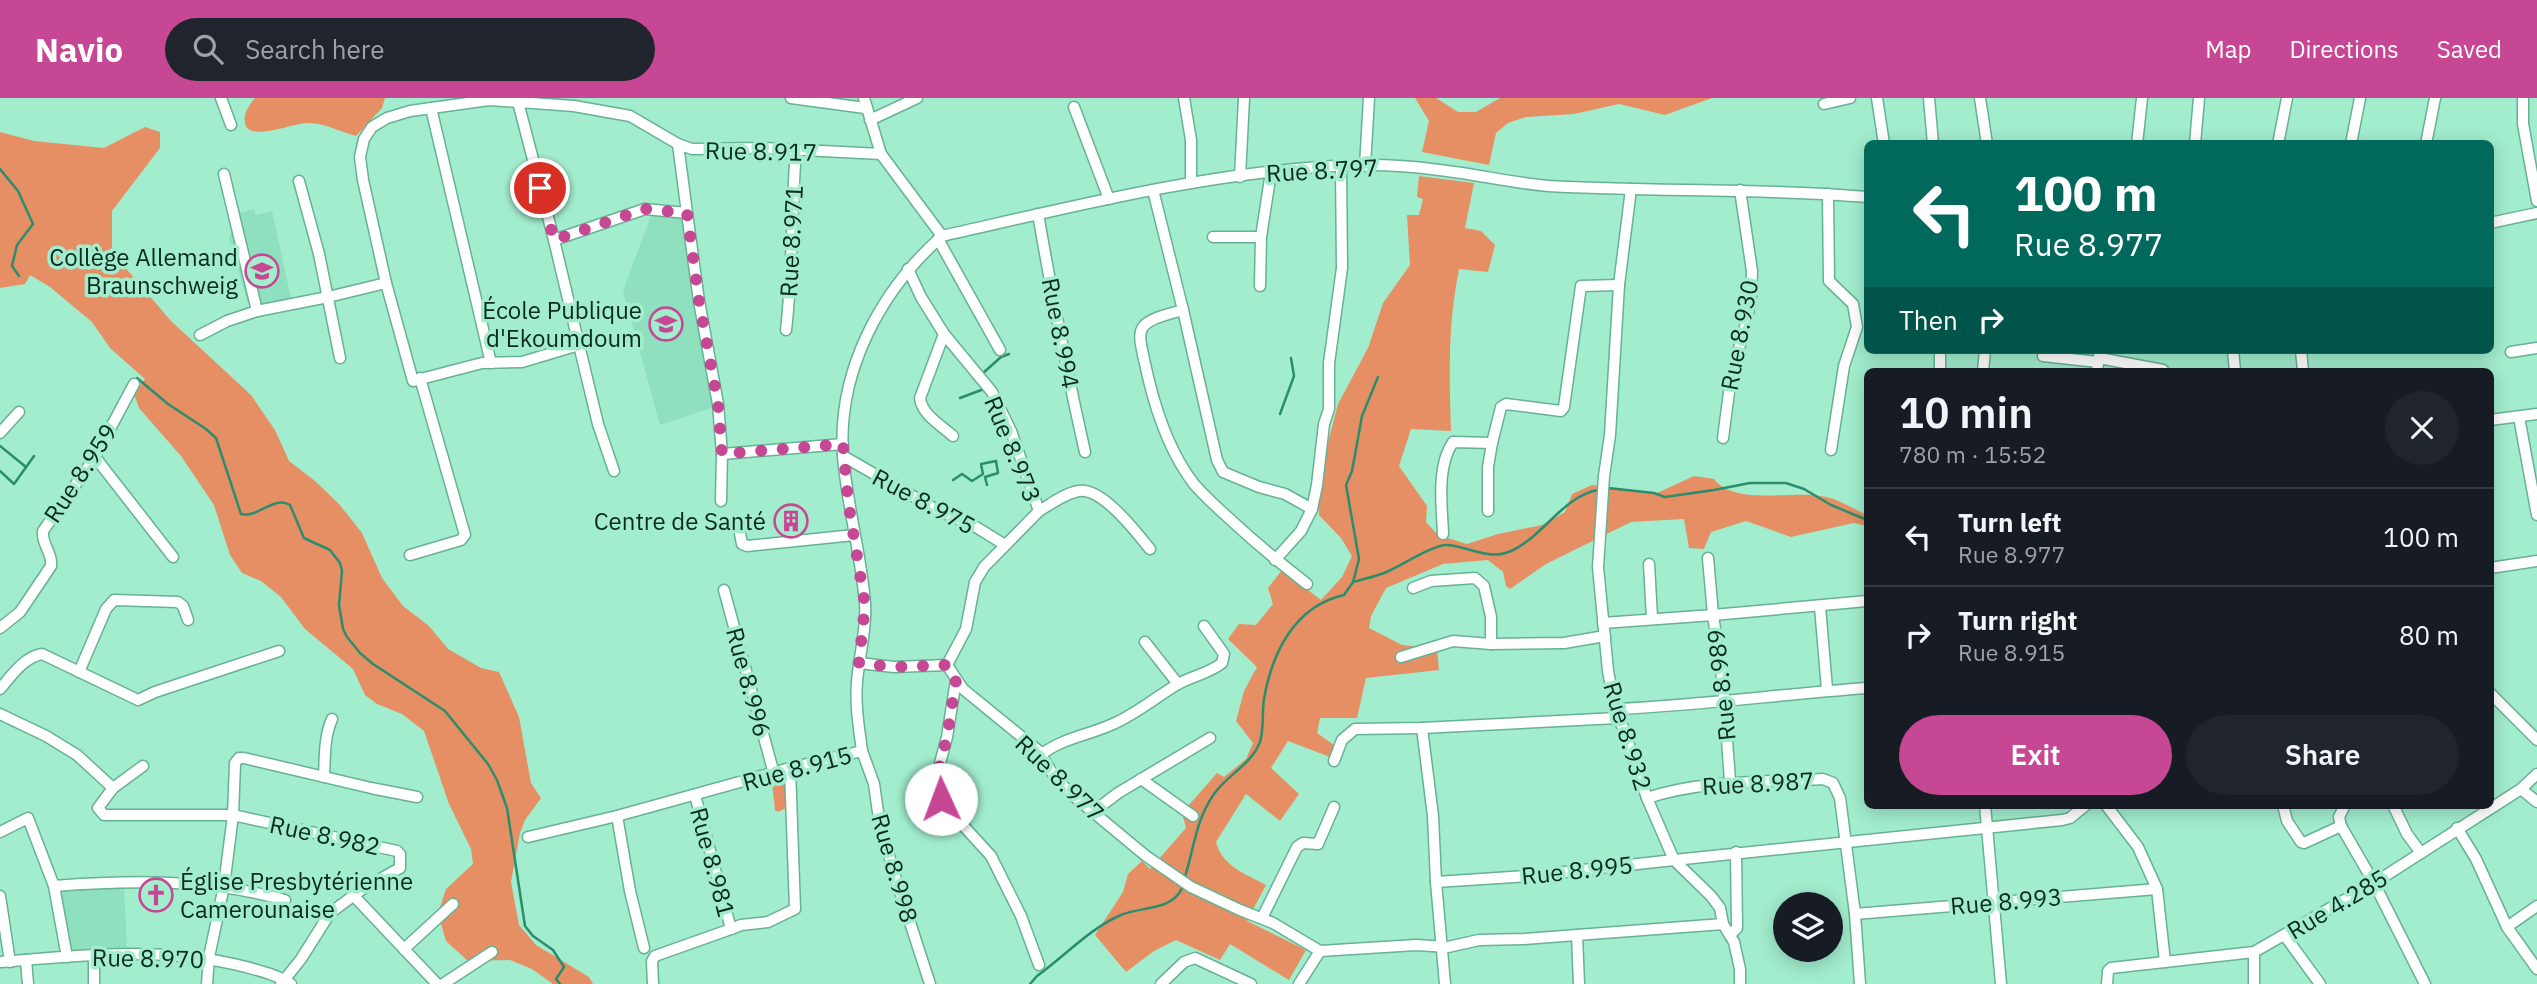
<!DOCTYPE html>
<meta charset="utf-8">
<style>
:root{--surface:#171b24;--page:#20242c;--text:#f1f3f6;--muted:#9ea1a6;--line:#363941;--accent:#c64794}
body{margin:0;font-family:"IBM Plex Sans",sans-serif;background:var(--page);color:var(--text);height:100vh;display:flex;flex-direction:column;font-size:26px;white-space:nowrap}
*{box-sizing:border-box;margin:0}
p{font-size:23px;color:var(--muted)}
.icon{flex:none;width:38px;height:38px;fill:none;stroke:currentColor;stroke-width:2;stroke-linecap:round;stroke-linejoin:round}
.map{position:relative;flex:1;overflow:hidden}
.side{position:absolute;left:1864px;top:270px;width:630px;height:441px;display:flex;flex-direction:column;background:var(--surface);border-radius:10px;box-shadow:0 4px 18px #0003}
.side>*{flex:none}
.guide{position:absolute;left:1864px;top:42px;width:630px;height:214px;border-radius:10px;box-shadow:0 4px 18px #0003;background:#00695c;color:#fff;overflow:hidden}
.fabs{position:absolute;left:1773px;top:794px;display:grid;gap:14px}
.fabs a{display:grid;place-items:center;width:70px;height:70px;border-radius:50%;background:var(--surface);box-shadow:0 4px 18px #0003;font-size:35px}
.pin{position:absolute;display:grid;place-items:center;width:60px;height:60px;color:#fff;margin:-30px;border:4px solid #fff;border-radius:50%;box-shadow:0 2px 7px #0007}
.me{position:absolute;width:77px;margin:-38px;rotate:358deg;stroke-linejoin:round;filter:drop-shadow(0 0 5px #0008)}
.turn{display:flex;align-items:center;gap:24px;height:147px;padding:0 35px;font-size:32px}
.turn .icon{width:91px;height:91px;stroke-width:2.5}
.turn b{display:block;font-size:49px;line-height:60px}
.then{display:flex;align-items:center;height:66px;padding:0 35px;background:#0003;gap:14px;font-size:26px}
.round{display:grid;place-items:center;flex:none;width:74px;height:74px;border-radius:37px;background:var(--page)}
.summary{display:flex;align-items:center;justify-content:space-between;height:119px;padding:0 35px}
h1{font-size:42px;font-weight:600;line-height:52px}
.cta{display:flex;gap:14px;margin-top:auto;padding:14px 35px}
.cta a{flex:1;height:80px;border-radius:42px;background:var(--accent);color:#fff;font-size:28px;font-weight:600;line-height:80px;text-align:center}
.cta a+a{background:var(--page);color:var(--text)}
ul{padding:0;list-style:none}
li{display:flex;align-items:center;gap:21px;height:98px;padding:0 35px;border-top:2px solid var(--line)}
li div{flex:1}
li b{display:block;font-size:26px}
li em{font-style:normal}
header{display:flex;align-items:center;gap:42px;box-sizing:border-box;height:98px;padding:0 35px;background:var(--accent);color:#fff}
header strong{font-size:33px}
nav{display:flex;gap:38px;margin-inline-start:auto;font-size:24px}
.search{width:490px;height:63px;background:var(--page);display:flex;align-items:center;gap:18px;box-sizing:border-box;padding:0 24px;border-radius:38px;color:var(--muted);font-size:26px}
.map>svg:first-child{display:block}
</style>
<header>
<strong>Navio</strong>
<div class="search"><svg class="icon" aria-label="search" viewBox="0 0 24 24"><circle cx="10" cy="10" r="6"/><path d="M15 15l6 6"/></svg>Search here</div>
<nav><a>Map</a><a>Directions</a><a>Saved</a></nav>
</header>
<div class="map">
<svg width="2537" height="886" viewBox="0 0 2537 886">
<rect width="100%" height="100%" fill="#a2edce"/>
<g fill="#8ee0bf">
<path d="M254,111L256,117L272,113L292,205L266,211L247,202L229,141L239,115Z"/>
<path d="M652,115L684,118L716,308L660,327L623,193Z"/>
<path d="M124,788L127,854H73L70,849L60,795L63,792Z"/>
</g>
<g fill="#e78f64">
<path d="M255,0H385L382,10L356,38C341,34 324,25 309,25C294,24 247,46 245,24C243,16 250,6 255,0Z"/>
<path d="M1415,0H1436L1458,14H1476L1500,0H1712L1665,17L1619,6L1574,16L1526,19L1508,25L1496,35L1489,67L1422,54L1429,23Z"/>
<path d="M145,29L160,34V50L112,113V154L171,223L251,297L275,332L289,363L315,383L339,406L362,435L382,480L403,508L429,528L448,551L481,570L499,574L519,619L531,685L541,700L525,722L520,735L511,784L519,827L536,847L589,879L593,886H553L532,871L510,862L468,863L446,843L438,815L446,791L473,766L471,751L449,706L424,633L402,616L377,606L365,597L353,571L305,531L281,499L261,483L242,475L230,457L214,407L181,358L139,310L134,296L145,281L110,250L92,224L50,189L30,177L25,186L0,190V34L34,43L104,50Z"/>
<path d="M1419,78L1474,85L1465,130L1481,133L1495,147L1488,174L1459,171C1448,226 1449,276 1451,333L1411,331L1399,368L1427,408L1426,424L1438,437L1467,446L1498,436L1542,427L1565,414L1572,396L1592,387L1657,395L1694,378L1714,381C1735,409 1796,391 1826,399C1840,402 1854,411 1867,417V428L1854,425L1791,439L1746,423L1711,434L1704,451L1689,450L1684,421L1631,424L1546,466L1510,491L1506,488L1503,474L1488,462L1443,466L1386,490L1371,518L1369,530L1402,547L1437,551L1439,572L1366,580L1357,620H1320L1317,635L1334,647L1330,659L1288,643L1271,670L1299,696L1280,723L1246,696L1216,744C1222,768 1246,776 1266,787L1247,823L1306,852L1289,882L1230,846L1220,862L1176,842L1154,853L1126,874L1095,837L1123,794L1128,776L1142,763L1150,771L1186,730L1182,715L1217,675L1224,679L1246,661L1253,645L1236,623L1244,593L1257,569L1228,541L1239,526L1256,527L1273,506L1268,490L1282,472L1321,502L1342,479L1352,458L1341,440L1319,417L1317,387L1338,306L1368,250L1383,205L1410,167L1407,117H1419L1423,101L1417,99Z"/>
<path d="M786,677V710L778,714L775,712L772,685L775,679Z"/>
</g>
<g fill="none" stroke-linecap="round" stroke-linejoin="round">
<g stroke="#2a8e6d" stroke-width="2.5">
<path d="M0,71L18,93L33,126L17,147L12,168L19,178"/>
<path d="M982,276L1001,259L1009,256"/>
<path d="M137,280L168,306L206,331L216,340L241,416C259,420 274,397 290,407L304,440L330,452L340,465L342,473L339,507L343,531L347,539L360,555L373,566L445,613L488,666L497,682L507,710L525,828L533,838L553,852L564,869L556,881L560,886"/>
<path d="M960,300L984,291"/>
<path d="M1280,316L1294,278L1291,260"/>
<path d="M0,348L26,369"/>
<path d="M0,373L14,386L34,358"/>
<path d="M953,382L962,376L972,383L983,376L981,366L996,363L998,375L985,379L987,387"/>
<path d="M1608,390L1654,395L1665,399L1714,392L1750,385H1786L1804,391L1831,407L1867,422"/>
<path d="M1353,484C1363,481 1374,479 1384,475C1400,469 1433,446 1448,447C1470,449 1489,463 1511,453C1543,439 1563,398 1598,392"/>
<path d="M1184,782C1194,752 1195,723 1214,696C1227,677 1251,667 1260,644C1264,631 1262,614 1264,601C1272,554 1295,508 1344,497L1353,484L1359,461L1346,387L1352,373L1362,318L1378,279"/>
<path d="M1030,886L1037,878C1064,859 1090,830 1121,817C1141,808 1173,814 1183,788"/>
</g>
<defs>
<g id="minor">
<path d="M221,0L231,27"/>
<path d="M791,0L865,10"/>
<path d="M864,0L881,56L942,138C1071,109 1200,76 1333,68C1368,66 1404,67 1439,72C1476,76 1512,85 1549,88C1655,94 1761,90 1867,99"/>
<path d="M1184,0L1191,42V85"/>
<path d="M1877,0L1884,46"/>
<path d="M1929,0L1933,46"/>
<path d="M1980,0L1987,46"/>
<path d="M2523,0V26L2537,103"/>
<path d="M518,4L554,142"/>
<path d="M1824,6L1850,0"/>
<path d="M1074,9L1109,101"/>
<path d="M431,10L491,265"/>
<path d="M870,22L917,0"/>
<path d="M2137,46L2142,0"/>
<path d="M2195,46L2199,0"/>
<path d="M2278,46L2287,0"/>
<path d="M2351,46L2360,0"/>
<path d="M2426,46L2435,0"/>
<path d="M1365,68L1369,0"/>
<path d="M224,76L257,213"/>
<path d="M1240,79L1244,0"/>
<path d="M299,83L319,156L340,260"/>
<path d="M1631,91L1619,187L1610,337L1604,378L1598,469L1608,573L1617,620L1623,629L1647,700L1674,762L2062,722L2070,720L2086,707"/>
<path d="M1153,92L1183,212C1130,226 1137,228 1148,279C1157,317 1170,355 1194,386C1206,400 1220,412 1233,424C1257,446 1281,466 1307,486"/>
<path d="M1828,96L1829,183L1853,206L1857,229L1844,268L1831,352"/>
<path d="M687,115L699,203L718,306L722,356L721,403"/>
<path d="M1038,116C1052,196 1067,275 1085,354"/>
<path d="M2490,125L2537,115"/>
<path d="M1213,139H1261"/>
<path d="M938,141L1000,252"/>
<path d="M908,171L921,199L944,236L992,294L1011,333L1039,413L984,469L975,484L966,531L947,567"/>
<path d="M386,185L413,283L482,265L522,264L579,247L554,142L645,111L687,115L678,46"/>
<path d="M1260,188L1261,139L1271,74"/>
<path d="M1183,212L1217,362L1223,374L1259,389L1285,396L1312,411"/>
<path d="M786,232C793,173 791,113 796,52"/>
<path d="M944,236L920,300C922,317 941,327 953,338"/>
<path d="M200,237L227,223L257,213L328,199L386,185L363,82L360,59L364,41L372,29L387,20L410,13L489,2L574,8L630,18L678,46L692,51L764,50L881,56"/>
<path d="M579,247L598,326L614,373"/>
<path d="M2233,252L2235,273"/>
<path d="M2301,252L2303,273"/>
<path d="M2511,254L2537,250"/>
<path d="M2043,258L2098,264"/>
<path d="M2099,260L2163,272"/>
<path d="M1940,273V252"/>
<path d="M1983,273L1985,252"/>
<path d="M2097,273L2100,252"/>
<path d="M2519,319L2537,417"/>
<path d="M2490,322L2537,316"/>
<path d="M0,335L19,314"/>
<path d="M1723,340L1731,279L1747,222L1751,198L1752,173L1740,92"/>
<path d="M722,356L843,346"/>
<path d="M843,358L937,412L976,429L1005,447"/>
<path d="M95,359L173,459"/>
<path d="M1039,413C1051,406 1065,395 1079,393C1102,389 1136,434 1150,451"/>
<path d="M1488,413V369L1492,345"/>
<path d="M739,430L742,446L747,448L854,437"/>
<path d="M1443,436C1442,408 1436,369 1453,344L1492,345L1501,309L1506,306L1561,313L1564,309L1581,188L1619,187"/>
<path d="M410,457L461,442L465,437L420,280"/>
<path d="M1708,460L1713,517L1867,503"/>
<path d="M1275,462L1301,433L1312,411L1317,387L1324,326L1329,311V265L1342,170L1341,68"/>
<path d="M1649,466L1652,520"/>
<path d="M2490,470L2537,463"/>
<path d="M1413,490L1431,483L1475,480L1484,488L1491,519V546"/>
<path d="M724,492L774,676"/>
<path d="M1820,509L1827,591"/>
<path d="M1603,525L1713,517L1723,587L1730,683"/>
<path d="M0,530L20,514L51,468C53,455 41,446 43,433L95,359L134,286"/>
<path d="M1145,544L1178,586"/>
<path d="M1401,559L1453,543L1491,546L1564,545L1605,538"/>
<path d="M859,565L894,569L947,567L963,591L1039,653L1054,678L1070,695L1146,758L1191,789L1240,812L1273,825L1320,853L1416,847L1448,849L1479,842L1523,841L1723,826"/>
<path d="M79,574L106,511L114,502L178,504L183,508L188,522"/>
<path d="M956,582L947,639L936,680L937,693L949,712L991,758L1021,818L1039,867"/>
<path d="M0,591C11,578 24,559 42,556L138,602L155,594L279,553"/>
<path d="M2490,595L2537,642"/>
<path d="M1617,611C1701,607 1784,596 1867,590"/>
<path d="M0,616L46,638L77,657L113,690L98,710L104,717H233L224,788L209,859L207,886"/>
<path d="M1422,630L1433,718L1436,784"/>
<path d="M862,653L874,686L879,721L893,772L930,886"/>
<path d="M1042,656C1063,640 1089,637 1113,626C1136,616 1156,599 1178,586C1192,578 1210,575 1222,565L1224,556L1204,528"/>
<path d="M1334,663L1342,642L1355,631L1422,630L1617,620"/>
<path d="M324,679C325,659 324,639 332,621"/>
<path d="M1141,681L1193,718"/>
<path d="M113,690L143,668"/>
<path d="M2521,691L2537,704"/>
<path d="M1647,700C1705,681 1763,685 1823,681L1833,685L1840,700L1855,816L1860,886"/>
<path d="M1985,707L2001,886"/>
<path d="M2106,707L2138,749L2157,791L2165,864"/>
<path d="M2283,707L2287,723L2301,744L2304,745L2341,728L2374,785L2425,886"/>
<path d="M2393,707L2407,736L2421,755"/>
<path d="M1093,714L1118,695L1210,640"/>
<path d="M2341,728L2339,719L2345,707"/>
<path d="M2457,730L2476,761L2507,829L2537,871"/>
<path d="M0,734L28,720L54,788L67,859"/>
<path d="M528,739L617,718"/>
<path d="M54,788C130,782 211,781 285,802"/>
<path d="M353,797L437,886"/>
<path d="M0,798L10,864"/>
<path d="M1855,816L2157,791"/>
<path d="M1262,820L1297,749L1303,745L1318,746L1334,709"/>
<path d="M2507,829L2537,808"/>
<path d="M731,831L741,827L768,824L795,811L790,670"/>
<path d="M1577,837L1579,886"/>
<path d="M1730,837L1737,830L1736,754"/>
<path d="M2285,838L2320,886"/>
<path d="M644,850L630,793L617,718L790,670L862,653C859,630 855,607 857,584C859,558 867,531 865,505C861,456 847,407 843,358C837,274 880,193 942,138"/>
<path d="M404,851L453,806"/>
<path d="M2254,854V886"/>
<path d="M94,858V886"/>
<path d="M26,862L28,886"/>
<path d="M0,864C81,857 167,848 246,869C261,873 277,877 291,886"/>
<path d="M281,886L301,861L330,815L364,790L400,770V756L397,753L233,717L235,665L239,660H244L371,690L417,699"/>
<path d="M443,886L492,854"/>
<path d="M653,886L652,863L655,858L731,831L695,697"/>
<path d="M1161,886L1184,864L1195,860L1251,886"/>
<path d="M1299,886L1320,853"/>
<path d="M1445,886L1436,784L1528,778L1674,762L1711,798L1720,810L1723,826L1734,844L1740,871V886"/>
<path d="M2107,886L2108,873L2111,870L2254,854L2374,785L2521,691L2537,676"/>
</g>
</defs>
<use href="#minor" stroke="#67b194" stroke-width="13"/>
<use href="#minor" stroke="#fff" stroke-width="10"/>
</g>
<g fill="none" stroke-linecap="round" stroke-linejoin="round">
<path stroke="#c64794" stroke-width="12" stroke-dasharray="0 21.6" d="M540,90L554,142L645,111L687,115L699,203L718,306L722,356L843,346L848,403L865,507L859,565L894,569L947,567L956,582L947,639L935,686L941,701"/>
</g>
<defs>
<symbol id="school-ring" viewBox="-11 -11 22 22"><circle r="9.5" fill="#a2edce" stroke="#c64794" stroke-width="1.5"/><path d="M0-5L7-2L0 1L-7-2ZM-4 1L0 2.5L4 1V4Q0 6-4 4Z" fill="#c64794"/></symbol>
<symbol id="building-ring" viewBox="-11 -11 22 22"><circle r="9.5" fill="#a2edce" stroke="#c64794" stroke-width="1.5"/><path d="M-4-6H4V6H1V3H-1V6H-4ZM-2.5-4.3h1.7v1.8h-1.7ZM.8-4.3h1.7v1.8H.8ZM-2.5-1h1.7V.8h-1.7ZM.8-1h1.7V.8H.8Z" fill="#c64794"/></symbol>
<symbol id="church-ring" viewBox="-11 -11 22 22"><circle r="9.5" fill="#a2edce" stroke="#c64794" stroke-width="1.5"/><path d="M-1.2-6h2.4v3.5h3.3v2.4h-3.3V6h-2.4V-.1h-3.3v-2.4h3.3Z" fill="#c64794"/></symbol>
</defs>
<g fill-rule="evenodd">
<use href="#school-ring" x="243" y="154" width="38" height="38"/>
<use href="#school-ring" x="647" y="207" width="38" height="38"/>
<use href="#building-ring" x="772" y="404" width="38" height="38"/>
<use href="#church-ring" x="137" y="778" width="38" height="38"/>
</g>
<g text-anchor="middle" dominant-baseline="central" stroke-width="7" stroke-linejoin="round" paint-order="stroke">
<g font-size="24" fill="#0b2b20" stroke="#a2edce">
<text transform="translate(761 53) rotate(1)">Rue 8.917</text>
<text transform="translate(1322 72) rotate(-3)">Rue 8.797</text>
<text transform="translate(791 143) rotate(-87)">Rue 8.971</text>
<text transform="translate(1061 235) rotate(79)">Rue 8.994</text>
<text transform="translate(1739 237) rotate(-79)">Rue 8.930</text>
<text transform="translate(1013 351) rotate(68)">Rue 8.973</text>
<text transform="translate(80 375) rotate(-57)">Rue 8.959</text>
<text transform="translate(924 403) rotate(28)">Rue 8.975</text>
<text transform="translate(749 584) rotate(75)">Rue 8.996</text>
<text transform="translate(1721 587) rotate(-96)">Rue 8.989</text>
<text transform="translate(1628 638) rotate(73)">Rue 8.932</text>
<text transform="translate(797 670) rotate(-15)">Rue 8.915</text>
<text transform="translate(1060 680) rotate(44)">Rue 8.977</text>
<text transform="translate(1758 685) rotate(-3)">Rue 8.987</text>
<text transform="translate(325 737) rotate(12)">Rue 8.982</text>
<text transform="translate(713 764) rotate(75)">Rue 8.981</text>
<text transform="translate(895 770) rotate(74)">Rue 8.998</text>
<text transform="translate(1577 772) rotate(-6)">Rue 8.995</text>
<text transform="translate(2006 803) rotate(-5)">Rue 8.993</text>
<text transform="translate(2337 806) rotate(-31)">Rue 4.285</text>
<text transform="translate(148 860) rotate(1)">Rue 8.970</text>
</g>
<g font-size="24" fill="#0b2b20" stroke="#a2edce" text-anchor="end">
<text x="238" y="159">Collège Allemand<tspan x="238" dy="28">Braunschweig</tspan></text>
<text x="642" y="212">École Publique<tspan x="642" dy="28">d'Ekoumdoum</tspan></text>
<text x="766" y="423">Centre de Santé</text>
<text x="180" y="783" text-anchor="start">Église Presbytérienne<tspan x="180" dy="28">Camerounaise</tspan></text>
</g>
</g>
</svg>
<div class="fabs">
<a><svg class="icon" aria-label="layers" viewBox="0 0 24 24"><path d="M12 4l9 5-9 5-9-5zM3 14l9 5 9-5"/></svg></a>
</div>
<div class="pin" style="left:540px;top:90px;background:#d93025"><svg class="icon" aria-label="arrive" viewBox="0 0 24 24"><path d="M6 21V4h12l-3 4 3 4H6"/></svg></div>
<svg class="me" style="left:941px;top:701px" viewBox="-20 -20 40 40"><circle r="19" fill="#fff"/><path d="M0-13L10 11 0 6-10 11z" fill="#c64794"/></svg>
<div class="guide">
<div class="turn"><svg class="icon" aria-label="left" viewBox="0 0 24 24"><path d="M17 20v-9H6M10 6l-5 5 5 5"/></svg><div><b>100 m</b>Rue 8.977</div></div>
<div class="then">Then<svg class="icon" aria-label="right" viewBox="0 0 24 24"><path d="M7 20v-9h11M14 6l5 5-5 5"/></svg></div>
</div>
<section class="side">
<div class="summary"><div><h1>10 min</h1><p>780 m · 15:52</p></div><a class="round"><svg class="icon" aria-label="close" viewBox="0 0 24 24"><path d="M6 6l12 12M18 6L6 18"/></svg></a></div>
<ul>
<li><svg class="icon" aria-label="left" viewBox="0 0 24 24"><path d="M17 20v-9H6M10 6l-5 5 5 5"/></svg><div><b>Turn left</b><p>Rue 8.977</p></div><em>100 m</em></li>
<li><svg class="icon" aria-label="right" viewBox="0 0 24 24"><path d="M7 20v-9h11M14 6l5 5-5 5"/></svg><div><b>Turn right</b><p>Rue 8.915</p></div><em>80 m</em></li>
</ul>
<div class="cta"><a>Exit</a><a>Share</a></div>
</section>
</div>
